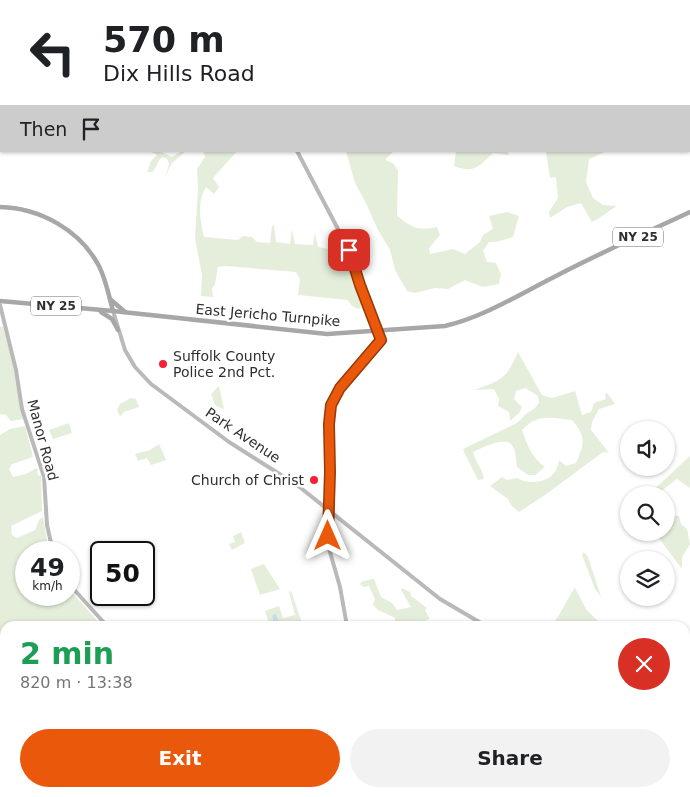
<!DOCTYPE html>
<meta charset="utf-8">
<style>
:root{--surface:#fff;--page:#f2f2f2;--text:#202124;--muted:#757577;--accent:#ea580c}
body{margin:0;font-family:"DejaVu Sans",sans-serif;background:var(--page);color:var(--text);height:100vh;display:flex;flex-direction:column;font-size:19px;white-space:nowrap}
*{box-sizing:border-box;margin:0}
p{font-size:16px;color:var(--muted)}
.icon{flex:none;width:28px;height:28px;fill:none;stroke:currentColor;stroke-width:2;stroke-linecap:round;stroke-linejoin:round}
.map{position:relative;flex:1;overflow:hidden}
.details{position:absolute;left:0px;top:621px;width:690px;height:176px;display:flex;flex-direction:column;background:var(--surface);border-radius:15px 15px 0 0;box-shadow:0 1px 4px #0004}
.details>*{flex:none}
.banner{position:absolute;left:0px;top:0px;width:690px;height:152px;box-shadow:0 1px 4px #0004;background:#fff;color:var(--text);overflow:hidden}
.buttons{position:absolute;left:620px;top:421px;display:grid;gap:10px}
.buttons a{display:grid;place-items:center;width:55px;height:55px;border-radius:50%;background:var(--surface);box-shadow:0 1px 4px #0004;font-size:25px}
.speed{position:absolute;left:15px;top:541px;display:flex;gap:10px;font-size:25px;font-weight:700;text-align:center}
.speed>*{display:grid;place-content:center;width:65px;height:65px;border-radius:50%;background:var(--surface);box-shadow:0 1px 4px #0004;line-height:1}
.speed small{font-size:12px;font-weight:400}
.speed .limit{border:2px solid #111;border-radius:8px;background:#fff;color:#111}
.pin{position:absolute;display:grid;place-items:center;width:42px;height:42px;color:#fff;margin:-21px;border-radius:10px;box-shadow:0 2px 8px #0006}
.me{position:absolute;width:55px;margin:-28px;rotate:0deg;stroke-linejoin:round;filter:drop-shadow(0 0 4px #0008)}
.turn{display:flex;align-items:center;gap:18px;height:105px;padding:0 20px;font-size:22px}
.turn .icon{width:65px;height:65px;stroke-width:2.5}
.turn b{display:block;font-size:35px;line-height:42px}
.then{display:flex;align-items:center;height:48px;padding:0 20px;background:#0003;gap:10px;font-size:19px}
.round{display:grid;place-items:center;flex:none;width:52px;height:52px;border-radius:26px;background:var(--page)}
.summary{display:flex;align-items:center;justify-content:space-between;height:85px;padding:0 20px}
h1{font-size:30px;font-weight:700;line-height:38px;color:#1e9e55}
.cta{display:flex;gap:10px;margin-top:auto;padding:10px 20px}
.cta a{flex:1;height:58px;border-radius:30px;background:var(--accent);color:#fff;font-size:20px;font-weight:700;line-height:58px;text-align:center}
.cta a+a{background:var(--page);color:var(--text)}
.map>svg:first-child{display:block}
</style>
<div class="map">
<svg width="690" height="797" viewBox="0 0 690 797">
<rect width="100%" height="100%" fill="#fff"/>
<g fill="#e5eedb">
<path d="M150,151H159L172,157L182,151H186L171,164L165,178L169,164L167,159L163,157L160,159L153,172H147L151,161L157,155Z"/>
<path d="M203,151H237L213,178L219,187L214,194L206,187C197,201 200,222 204,237L238,240L243,236L252,237L257,242L270,243L272,226L274,225L276,242L290,244L292,229L295,244L313,245L315,233L318,247L340,251L344,253L361,300V308L358,309L352,306L348,300L298,295L300,279L296,272L226,266L218,267L215,284L212,289L213,297L201,296L202,275L195,238L198,190L197,169L205,157Z"/>
<path d="M346,151H394L385,160L393,163L398,170L397,216C413,228 417,231 437,227L440,235L429,248L430,254L453,249L465,254L480,242L483,235L493,229L489,216L507,212L519,216L513,237L496,242H489L483,251L487,262L496,263L501,274L499,284L483,287L465,280L448,289L435,288L415,293L407,291L395,270L390,250L378,230L366,203L355,183Z"/>
<path d="M456,151H507L509,155L493,153C479,166 475,174 454,166Z"/>
<path d="M546,151H607L589,159L586,182L593,198L603,205L617,206C608,211 601,218 592,222L581,203L567,207L550,218L549,212L558,198L556,177L550,178Z"/>
<path d="M0,326L3,327L13,364L23,419L11,421L6,415L0,414Z"/>
<path d="M518,352L542,395L552,398L575,391L582,415L591,412L594,403L606,399L605,394L607,393L615,404L599,409L592,422L591,430L609,453L603,452L545,495L519,512L511,505L508,499L490,486L502,477L507,480L517,478C527,485 547,483 555,472C557,469 558,464 559,460L566,466L576,463C584,444 587,437 572,420C551,418 538,413 522,430C527,445 532,458 545,467L535,475H528L517,467C516,461 516,448 511,444C503,437 481,448 473,452C475,462 483,469 484,479L478,480L463,450L465,448L517,423L526,414L535,408L539,403L538,396L525,388L516,391L514,399L522,407L520,412L510,421L509,412L498,406L499,399L494,389L474,390C502,380 506,379 518,352Z"/>
<path d="M219,386L224,409C212,405 216,405 211,394Z"/>
<path d="M131,398L136,399L139,407L124,412L120,417L117,410L120,404Z"/>
<path d="M69,423L72,433L53,439L49,430Z"/>
<path d="M25,426L33,457L12,464L9,469L13,477L26,474L37,468L38,476L41,475L42,511L11,526L12,535L17,538L35,530L39,520L43,517L49,552H26V595H69V589L102,626H5V641L0,638V435L10,429Z"/>
<path d="M159,444L166,460L151,465L147,458L138,461L135,454L150,450Z"/>
<path d="M690,456V488L677,479L656,495H648Z"/>
<path d="M666,516H679L681,524L687,529L690,544L682,557V569L655,533L666,532Z"/>
<path d="M241,532L245,543L232,550L229,544L235,542L233,536Z"/>
<path d="M584,552L588,557L601,597L595,589L582,555Z"/>
<path d="M264,564L280,589L260,595L251,569Z"/>
<path d="M372,579H374L381,597L392,603L397,610L411,607L401,590L402,588L410,592L411,596L427,608L425,610L430,619L406,626H395V618L378,610L373,605L375,599L369,586L364,587L360,584L361,582Z"/>
<path d="M575,588L586,609L603,626H551C561,615 566,600 575,588Z"/>
<path d="M291,591L303,626H270L265,611L279,606L283,618L295,615L289,592Z"/>
<path d="M5,662V686L0,687V664Z"/>
<path d="M7,792L85,793L86,797H3Z"/>
<path d="M105,793H141V797H107Z"/>
</g>
<path fill="#c6dfef" d="M276,614L279,622H290L289,624L286,626H274L272,615Z"/>
<g fill="none" stroke-linecap="round" stroke-linejoin="round">
<g stroke="#b9b9b9" stroke-width="4">
<path d="M107,0L109,1"/>
<path d="M71,1L73,0"/>
<path d="M0,108L1,105"/>
<path d="M297,151L349,250L360,285L381,340L340,388L331,405L329,418L330,472L328,536L330,552L340,587L347,626"/>
<path d="M0,305L16,370L22,409L44,477L47,525L53,552"/>
<path d="M113,311L125,350L135,367L151,384L229,442L297,485L440,599L486,626"/>
<path d="M69,584L107,626"/>
<path d="M685,761L690,754"/>
<path d="M145,792L146,797"/>
<path d="M404,792L405,797"/>
</g>
<g stroke="#a7a7a7" stroke-width="4.5">
<path d="M0,207C40,208 80,230 99,266C106,280 109,296 113,311"/>
<path d="M110,299L125,312"/>
<path d="M0,301L113,311L327,334L445,326C484,317 520,294 556,276C600,253 645,233 690,212"/>
<path d="M101,312L112,319L118,330"/>
</g>
<g stroke="#969696" stroke-width="5.5">
<path d="M15,1L19,0"/>
<path d="M39,1L41,0"/>
<path d="M0,6H1"/>
<path d="M0,16L1,15"/>
</g>
</g>
<g fill="none" stroke-linecap="round" stroke-linejoin="round">
<defs>
<path id="route" d="M328,536L330,472L329,424L331,405L340,388L381,340L360,285L349,250"/>
</defs>
<use href="#route" stroke="#983908" stroke-width="12"/>
<use href="#route" stroke="#ea580c" stroke-width="9"/>
</g>
<g fill="#f62132" stroke="#fff" stroke-width="2">
<circle cx="163" cy="364" r="5"/>
<circle cx="314" cy="480" r="5"/>
</g>
<g text-anchor="middle" dominant-baseline="central" stroke-width="5" stroke-linejoin="round" paint-order="stroke">
<g fill="#fff" stroke="#6d6d6d" stroke-width="1">
<rect x="613" y="227.5" width="50" height="19" rx="4"/>
<rect x="31" y="296.5" width="50" height="19" rx="4"/>
</g>
<g font-size="12" font-weight="bold" fill="#2f2f2f">
<text x="638" y="237">NY 25</text>
<text x="56" y="306">NY 25</text>
</g>
<g font-size="14" fill="#2f2f2f" stroke="#fff">
<text transform="translate(268 315) rotate(5)">East Jericho Turnpike</text>
<text transform="translate(243 435) rotate(34)">Park Avenue</text>
<text transform="translate(43 440) rotate(75)">Manor Road</text>
</g>
<g font-size="14" fill="#2f2f2f" stroke="#fff" text-anchor="start">
<text x="173" y="356">Suffolk County<tspan x="173" dy="16">Police 2nd Pct.</tspan></text>
<text x="304" y="480" text-anchor="end">Church of Christ</text>
</g>
</g>
</svg>
<div class="buttons">
<a><svg class="icon" aria-label="sound" viewBox="0 0 24 24"><path d="M4 9h4l5-4v14l-5-4H4zM17 9q2 3 0 6"/></svg></a>
<a><svg class="icon" aria-label="search" viewBox="0 0 24 24"><circle cx="10" cy="10" r="6"/><path d="M15 15l6 6"/></svg></a>
<a><svg class="icon" aria-label="layers" viewBox="0 0 24 24"><path d="M12 4l9 5-9 5-9-5zM3 14l9 5 9-5"/></svg></a>
</div>
<div class="speed"><div>49<small>km/h</small></div><div class="limit">50</div></div>
<div class="pin" style="left:349px;top:250px;background:#d93025"><svg class="icon" aria-label="arrive" viewBox="0 0 24 24"><path d="M6 21V4h12l-3 4 3 4H6"/></svg></div>
<svg class="me" style="left:328px;top:536px" viewBox="-20 -20 40 40"><path d="M0-17L14 15 0 8-14 15z" fill="#ea580c" stroke="#fff" stroke-width="4"/></svg>
<div class="banner">
<div class="turn"><svg class="icon" aria-label="left" viewBox="0 0 24 24"><path d="M17 20v-9H6M10 6l-5 5 5 5"/></svg><div><b>570 m</b>Dix Hills Road</div></div>
<div class="then">Then<svg class="icon" aria-label="arrive" viewBox="0 0 24 24"><path d="M6 21V4h12l-3 4 3 4H6"/></svg></div>
</div>
<section class="details">
<div class="summary"><div><h1>2 min</h1><p>820 m · 13:38</p></div><a class="round" style="background:#d93025;color:#fff"><svg class="icon" aria-label="close" viewBox="0 0 24 24"><path d="M6 6l12 12M18 6L6 18"/></svg></a></div>
<div class="cta"><a>Exit</a><a>Share</a></div>
</section>
</div>
